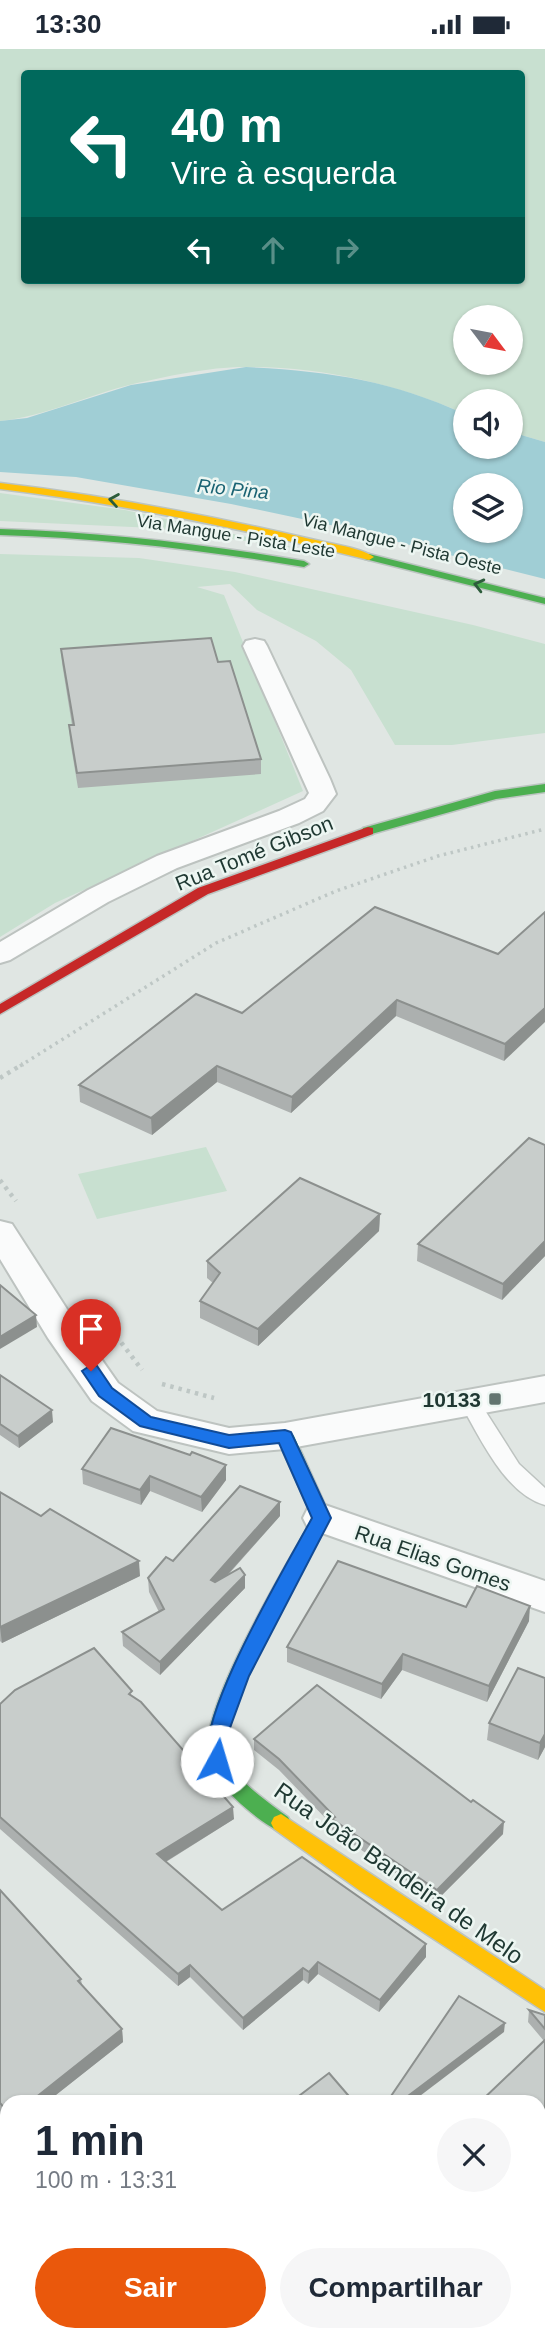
<!DOCTYPE html>
<html lang="pt">
<meta charset="utf-8">
<style>
:root{--surface:#fff;--page:#f6f6f7;--text:#1f2937;--muted:#747a83;--accent:#ea580c}
body{margin:0;font-family:Arial,sans-serif;background:var(--page);color:var(--text);height:100vh;display:flex;flex-direction:column;font-size:26px;white-space:nowrap}
*{box-sizing:border-box;margin:0}
p{font-size:23px;color:var(--muted)}
.icon{flex:none;width:38px;height:38px;fill:none;stroke:currentColor;stroke-width:2;stroke-linecap:round;stroke-linejoin:round}
.map{position:relative;flex:1;overflow:hidden}
.drawer{position:absolute;left:0px;top:2046px;width:546px;height:247px;display:flex;flex-direction:column;background:var(--surface);border-radius:21px 21px 0 0;box-shadow:0 2px 5px #0004}
.drawer>*{flex:none}
.guide{position:absolute;left:21px;top:21px;width:504px;height:214px;border-radius:7px;box-shadow:0 2px 5px #0004;background:#00695c;color:#fff;overflow:hidden}
.needle{width:46px;rotate:122deg}
.tools{position:absolute;left:453px;top:256px;display:grid;gap:14px}
.tools a{display:grid;place-items:center;width:70px;height:70px;border-radius:50%;background:var(--surface);box-shadow:0 2px 5px #0004;font-size:35px}
.pin{position:absolute;display:grid;place-items:center;width:60px;height:60px;color:#fff;margin:-72px -30px;border-radius:50% 50% 50% 0;rotate:-45deg;box-shadow:0 0 7px #0007}
.pin .icon{rotate:45deg}
.me{position:absolute;width:77px;margin:-38px;rotate:6deg;stroke-linejoin:round;filter:drop-shadow(0 0 5px #0008)}
.turn{display:flex;align-items:center;gap:24px;height:147px;padding:0 35px;font-size:32px}
.turn .icon{width:91px;height:91px;stroke-width:2.5}
.turn b{display:block;font-size:49px;line-height:60px}
.lanes{display:flex;align-items:center;height:66px;padding:0 35px;background:#0003;justify-content:center;gap:35px;direction:ltr}
.lanes .off{opacity:.35}
.round{display:grid;place-items:center;flex:none;width:74px;height:74px;border-radius:37px;background:var(--page)}
.headline{display:flex;align-items:center;justify-content:space-between;height:119px;padding:0 35px}
h1{font-size:42px;font-weight:800;line-height:52px}
.action{display:flex;gap:14px;margin-top:auto;padding:14px 35px}
.action a{flex:1;height:80px;border-radius:42px;background:var(--accent);color:#fff;font-size:28px;font-weight:800;line-height:80px;text-align:center}
.action a+a{background:var(--page);color:var(--text)}
.status{display:flex;justify-content:space-between;align-items:center;height:49px;padding:0 35px;background:var(--surface);direction:ltr}
.status svg{height:19px;fill:currentColor}
.map>svg:first-child{display:block}
</style>
<div class="status"><b>13:30</b><svg viewBox="0 0 49 12"><path d="M0 12V9h3v3zM5 12V6h3v6zM10 12V3h3v9zM15 12V0h3v12zM26 1h20v11H26zM47 4h2v5h-2z"/></svg></div>
<div class="map">
<svg width="545" height="2292" viewBox="0 0 545 2292">
<rect width="100%" height="100%" fill="#e0e6e3"/>
<g fill="#c8e0d0" fill-rule="evenodd">
<path d="M0,0H545V393L511,383V352H466L465,365C397,335 323,318 249,318C213,317 168,327 133,335C88,346 46,367 0,372ZM24,24H522V231H24ZM466,268H511V313H466Z"/>
<path d="M0,444L125,461L301,500L154,479L0,472Z"/>
<path d="M0,505L139,509L235,523L473,576L545,595V684L452,696H395L351,621L316,592L257,561L230,535L197,538L224,546L303,742L55,854L0,888Z"/>
<path d="M206,1098L227,1142L97,1170L78,1125Z"/>
</g>
<path fill="#a0ced5" fill-rule="evenodd" d="M246,318C328,322 390,331 465,365L466,397H511V383L545,393V530L335,477L231,455L76,428L0,423V372L27,369L131,336ZM466,436H511V481H466Z"/>
<g fill="none" stroke-linecap="round" stroke-linejoin="round">
<defs>
<path id="lane" d="M470,1347L477,1349L519,1415L545,1439V1456C504,1444 480,1388 460,1354L463,1349Z"/>
<g id="street">
<path d="M255,590L264,592L267,597L330,730L336,745L323,762L299,774L177,819L108,853L10,911L0,914V893L88,841L157,807L279,762L305,750L309,744L243,597L246,592Z"/>
<path d="M0,1172L12,1175L74,1271L118,1334L157,1362L229,1379L285,1374L545,1327V1353L285,1400L229,1405L133,1382L92,1352L48,1289L0,1210Z"/>
<path d="M322,1455L545,1532V1563L308,1479L303,1469L308,1459Z"/>
<path d="M0,2158L7,2161V2217L0,2214Z"/>
<path d="M57,2286H112L115,2292H59Z"/>
</g>
<g id="fast">
<path d="M0,480C102,483 203,495 304,512L309,515L304,518C203,501 102,489 0,486Z"/>
<path d="M369,505L545,549V555L365,510V506Z"/>
<path d="M545,735V743L496,750L368,786L362,782L363,779L495,742Z"/>
<path d="M285,1381L291,1383L294,1387L331,1469C304,1517 219,1658 227,1709C230,1727 273,1757 288,1768L291,1774L288,1780L281,1783C260,1775 210,1732 207,1708C201,1655 285,1519 313,1469L276,1387L279,1383Z"/>
</g>
<g id="slow">
<path d="M0,434C102,446 202,465 302,488C321,493 360,498 374,508L369,511C247,481 125,455 0,440Z"/>
<path d="M281,1765L545,1941V1963L359,1841L274,1780L271,1774L274,1768Z"/>
</g>
<path id="jam" d="M368,778L373,779V785L208,845L0,965V955L198,839Z"/>
</defs>
<use href="#lane" stroke="#bdc3c0" stroke-width="3"/>
<use href="#street" stroke="#bdc3c0" stroke-width="4"/>
<use href="#fast" stroke="#bcc4c1" stroke-width="3"/>
<use href="#slow" stroke="#bcc4c1" stroke-width="3"/>
<use href="#jam" stroke="#bcc4c1" stroke-width="3"/>
<path stroke="#bec7c5" stroke-width="3.5" stroke-dasharray="2.5 4.5" stroke-linecap="butt" d="M20,1017L216,894L336,842L438,807L545,780"/>
<g stroke="#bec7c5" stroke-width="4.5" stroke-dasharray="3.5 5" stroke-linecap="butt">
<path d="M0,1029L23,1015"/>
<path d="M0,1131L16,1152"/>
<path d="M111,1280L142,1321"/>
<path d="M162,1335L214,1349"/>
</g>
<use href="#lane" fill="#fafbfb" fill-rule="evenodd"/>
<use href="#street" fill="#fafbfb" fill-rule="evenodd"/>
<use href="#fast" fill="#4caf50" fill-rule="evenodd"/>
<use href="#slow" fill="#ffc107" fill-rule="evenodd"/>
<use href="#jam" fill="#c62828" fill-rule="evenodd"/>
</g>
<g fill="#acb0af">
<path d="M61,600L218,613L261,710V725L78,739L70,691L69,676H72L62,614Z"/>
<path d="M545,863L504,1012L396,967L291,1064L217,1033L152,1086L80,1053L79,1036L242,964L498,905Z"/>
<path d="M545,1096V1207L502,1251L417,1212L418,1195Z"/>
<path d="M380,1165L379,1182L258,1297L200,1269V1252L213,1234L207,1229V1212Z"/>
<path d="M0,1326L53,1373L19,1399L0,1386Z"/>
<path d="M82,1420L226,1431L202,1463L150,1442L141,1456L83,1435Z"/>
<path d="M0,1443L140,1527L2,1594L0,1592Z"/>
<path d="M280,1467L228,1526L245,1539L160,1626L123,1597L122,1583L159,1563L149,1543L148,1529L173,1512Z"/>
<path d="M466,1558L529,1572L487,1653L402,1621L381,1650L287,1613V1598Z"/>
<path d="M545,1629V1698L538,1711L487,1691L489,1674Z"/>
<path d="M132,1647L234,1770L166,1813L222,1861L426,1908L379,1963L318,1925L308,1935L303,1931L243,1981L190,1928L178,1937L0,1780V1655Z"/>
<path d="M254,1690L503,1785L436,1852L332,1781V1776L279,1721L254,1701Z"/>
<path d="M0,1841L81,1930L82,1936L122,1980L123,1993L47,2053H7V2072L0,2064Z"/>
<path d="M529,1961L545,1966V2074L539,2080V2053L544,1992L528,1973Z"/>
<path d="M545,2277V2292H538L539,2281Z"/>
</g>
<g fill="#8c908e">
<path d="M397,951L396,967L291,1064L292,1048Z"/>
<path d="M545,959V973L504,1012L505,995Z"/>
<path d="M217,1017V1033L152,1086L151,1069Z"/>
<path d="M380,1165L379,1182L258,1297V1280Z"/>
<path d="M545,1192V1207L502,1251L503,1235Z"/>
<path d="M36,1266L37,1278L0,1300V1288Z"/>
<path d="M52,1361L53,1373L19,1399L18,1387Z"/>
<path d="M226,1416V1431L202,1463L201,1448Z"/>
<path d="M150,1427V1442L141,1456L140,1441Z"/>
<path d="M280,1453V1467L211,1544V1531Z"/>
<path d="M139,1512L140,1527L2,1594L0,1578Z"/>
<path d="M245,1526V1539L160,1626V1613Z"/>
<path d="M530,1557L529,1572L487,1653L489,1637Z"/>
<path d="M403,1605L402,1621L381,1650L382,1635Z"/>
<path d="M545,1685V1698L538,1711L540,1694Z"/>
<path d="M233,1758L234,1770L157,1818V1805Z"/>
<path d="M504,1773L503,1785L436,1852L437,1841Z"/>
<path d="M426,1895V1908L379,1963L380,1951Z"/>
<path d="M318,1913V1925L308,1935L309,1923Z"/>
<path d="M190,1916V1928L178,1937V1925Z"/>
<path d="M303,1919V1931L243,1981V1969Z"/>
<path d="M505,1974L504,1983L412,2053H400Z"/>
<path d="M122,1980L123,1993L47,2053H30Z"/>
<path d="M545,2064V2074L539,2080V2070Z"/>
<path d="M379,2286V2292H374Z"/>
</g>
<g fill="#c8cdcb" stroke="#8c908e" stroke-width="2">
<path d="M211,589L218,613L230,612L261,710L77,724L69,676H74L61,600Z"/>
<path d="M375,858L498,905L545,863V959L505,995L397,951L292,1048L217,1017L151,1069L79,1036L196,945L242,964Z"/>
<path d="M529,1089L545,1096V1192L503,1235L418,1195Z"/>
<path d="M300,1129L380,1165L258,1280L200,1252L220,1224L207,1212Z"/>
<path d="M0,1236L36,1266L0,1288Z"/>
<path d="M0,1326L52,1361L18,1387L0,1375Z"/>
<path d="M111,1379L190,1406L192,1403L226,1416L201,1448L150,1427L140,1441L82,1420Z"/>
<path d="M240,1437L280,1453L211,1531L215,1533L240,1519L245,1526L160,1613L122,1583L164,1560L148,1529L166,1508L173,1512Z"/>
<path d="M0,1443L41,1467L50,1460L139,1512L0,1578Z"/>
<path d="M338,1512L466,1558L477,1537L530,1557L489,1637L403,1605L382,1635L287,1598Z"/>
<path d="M94,1599L132,1642L129,1645L141,1653L233,1758L157,1805L222,1861L302,1808L426,1895L380,1951L318,1913L309,1923L303,1919L243,1969L190,1916L178,1925L0,1768V1655L15,1641Z"/>
<path d="M518,1619L545,1629V1685L540,1694L489,1674Z"/>
<path d="M317,1636L471,1753L473,1751L504,1773L437,1841L332,1770L335,1768L279,1710L254,1690Z"/>
<path d="M0,1841L81,1930L78,1932L122,1980L30,2053H7V2062L0,2054Z"/>
<path d="M459,1947L505,1974L400,2053H387Z"/>
<path d="M529,1961L545,1966V1980Z"/>
<path d="M545,1991V2064L539,2070V2053H480Z"/>
<path d="M329,2024L354,2053H291Z"/>
<path d="M545,2277V2288L539,2281Z"/>
<path d="M338,2286H379L374,2292H333Z"/>
</g>
<defs><path id="oneway-chevron" d="M-2-3.5L2.5 0L-2 3.5" fill="none" stroke-width="1.6" stroke-linecap="round" stroke-linejoin="round" transform="scale(1.75)"/></defs>
<g stroke="#2c5c3b">
<use href="#oneway-chevron" transform="translate(114 451) rotate(-171)"/>
<use href="#oneway-chevron" transform="translate(479 536) rotate(-166)"/>
</g>
<path fill="#1a73e8" stroke="#114b97" stroke-width="2" d="M91,1316L97,1317L112,1339L151,1368L229,1386L285,1381L291,1383L331,1469L249,1627L227,1687V1712L224,1718L217,1720L210,1718C189,1677 289,1512 312,1469L279,1394L229,1399L140,1377L99,1347L82,1322Z"/>
<rect fill="#637570" stroke="#edf6f2" stroke-width="2.5" x="488" y="1343" width="14" height="14" rx="3.5"/>
<g text-anchor="middle" dominant-baseline="central" stroke-width="5" stroke-linejoin="round" paint-order="stroke">
<g font-size="18" fill="#1f3832" stroke="#edf6f2">
<text transform="translate(236 487) rotate(9)">Via Mangue - Pista Leste</text>
<text transform="translate(402 495) rotate(14)">Via Mangue - Pista Oeste</text>
</g>
<g font-size="19" font-style="italic" fill="#1a6373" stroke="#edf6f2">
<text transform="translate(233 440) rotate(6)">Rio Pina</text>
</g>
<g font-size="21" fill="#1f3832" stroke="#edf6f2">
<text transform="translate(254 804) rotate(-22)">Rua Tomé Gibson</text>
<text transform="translate(433 1509) rotate(19)">Rua Elias Gomes</text>
</g>
<g font-size="21" font-weight="bold" fill="#1f3832" stroke="#edf6f2" text-anchor="end">
<text x="481" y="1350">10133</text>
</g>
<g font-size="24" fill="#1f3832" stroke="#edf6f2">
<text transform="translate(399 1824) rotate(35)">Rua João Bandeira de Melo</text>
</g>
</g>
</svg>
<div class="tools">
<a><svg class="needle" viewBox="-14 -14 28 28"><path d="M0-13l5 13h-10z" fill="#e53935"/><path d="M0 13l5-13h-10z" fill="#747a83"/></svg></a>
<a><svg class="icon" aria-label="sound" viewBox="0 0 24 24"><path d="M4 9h4l5-4v14l-5-4H4zM17 9q2 3 0 6"/></svg></a>
<a><svg class="icon" aria-label="layers" viewBox="0 0 24 24"><path d="M12 4l9 5-9 5-9-5zM3 14l9 5 9-5"/></svg></a>
</div>
<div class="pin" style="left:91px;top:1322px;background:#d93025"><svg class="icon" aria-label="arrive" viewBox="0 0 24 24"><path d="M6 21V4h12l-3 4 3 4H6"/></svg></div>
<svg class="me" style="left:217px;top:1712px" viewBox="-20 -20 40 40"><circle r="19" fill="#fff"/><path d="M0-13L10 11 0 6-10 11z" fill="#1a73e8"/></svg>
<div class="guide">
<div class="turn"><svg class="icon" aria-label="left" viewBox="0 0 24 24"><path d="M17 20v-9H6M10 6l-5 5 5 5"/></svg><div><b>40 m</b>Vire à esquerda</div></div>
<div class="lanes"><svg class="icon" aria-label="left" viewBox="0 0 24 24"><path d="M17 20v-9H6M10 6l-5 5 5 5"/></svg><svg class="icon off" aria-label="ahead" viewBox="0 0 24 24"><path d="M12 20V5M6 11l6-6 6 6"/></svg><svg class="icon off" aria-label="right" viewBox="0 0 24 24"><path d="M7 20v-9h11M14 6l5 5-5 5"/></svg></div>
</div>
<section class="drawer">
<div class="headline"><div><h1>1 min</h1><p>100 m · 13:31</p></div><a class="round"><svg class="icon" aria-label="close" viewBox="0 0 24 24"><path d="M6 6l12 12M18 6L6 18"/></svg></a></div>
<div class="action"><a>Sair</a><a>Compartilhar</a></div>
</section>
</div>
